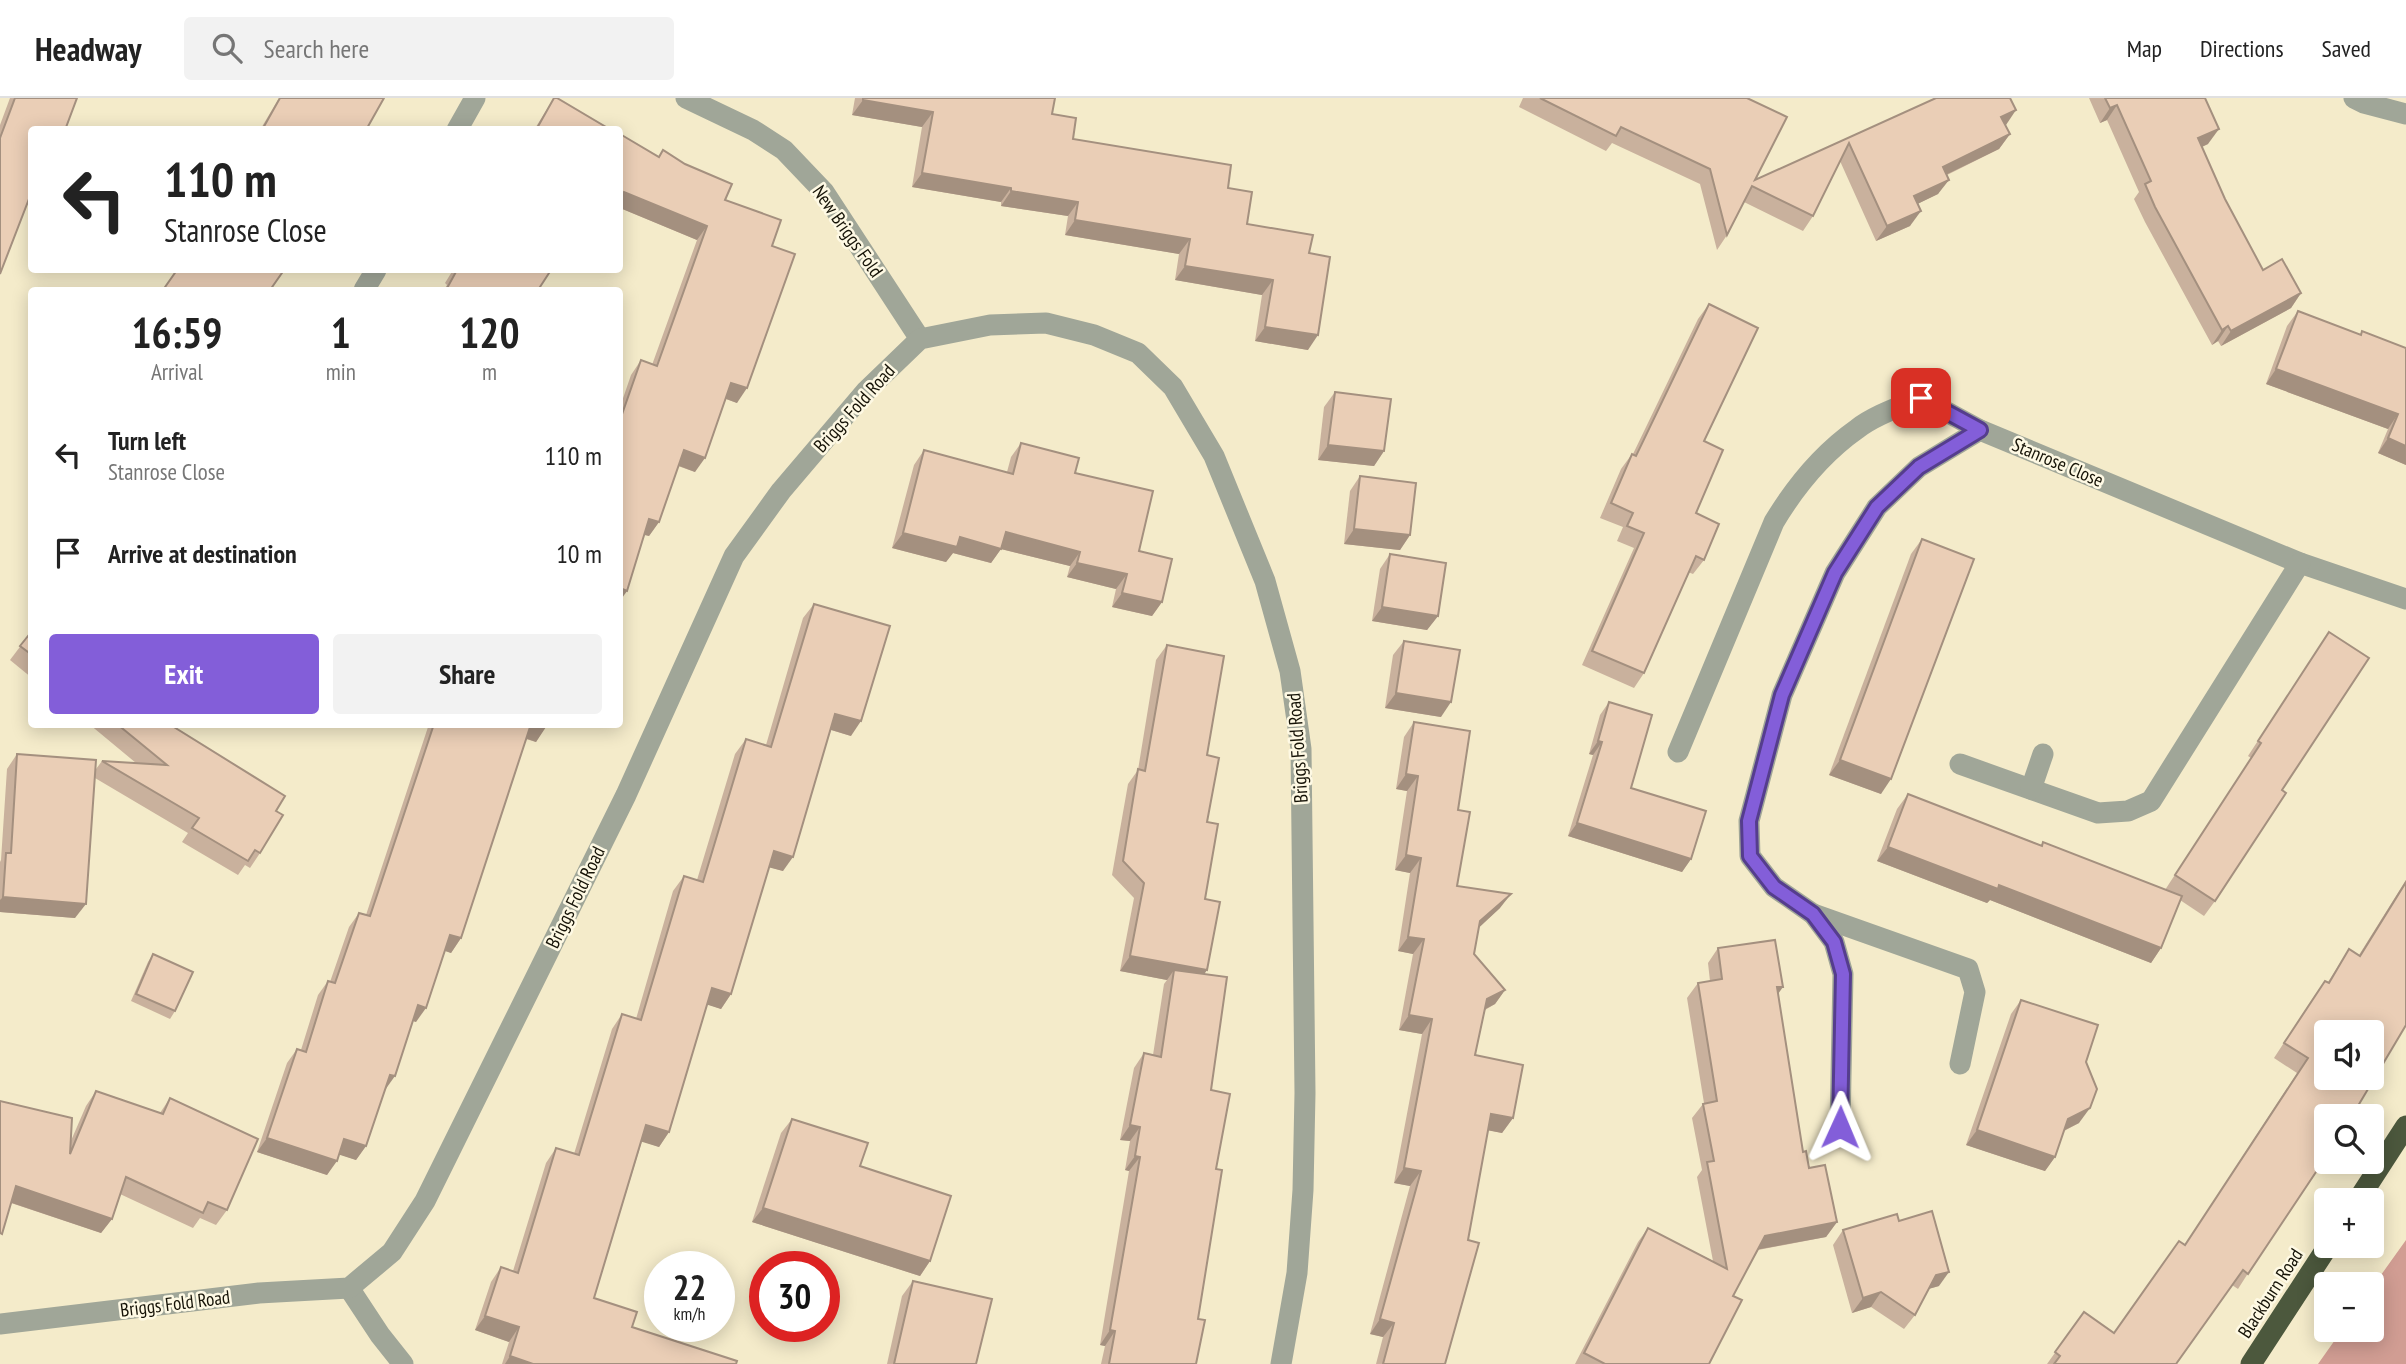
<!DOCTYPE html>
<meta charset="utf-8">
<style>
:root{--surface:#fff;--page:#f2f2f2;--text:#222;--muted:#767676;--line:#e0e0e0;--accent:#835ed9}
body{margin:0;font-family:"PT Sans Narrow",sans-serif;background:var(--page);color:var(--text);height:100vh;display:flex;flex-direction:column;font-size:26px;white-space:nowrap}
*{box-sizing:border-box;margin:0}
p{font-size:23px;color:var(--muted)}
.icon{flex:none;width:38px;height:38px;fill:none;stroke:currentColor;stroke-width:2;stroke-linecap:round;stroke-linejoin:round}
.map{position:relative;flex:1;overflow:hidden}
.details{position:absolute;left:28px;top:189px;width:595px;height:441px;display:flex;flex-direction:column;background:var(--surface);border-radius:7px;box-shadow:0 4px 18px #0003}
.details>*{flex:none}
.banner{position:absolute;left:28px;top:28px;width:595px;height:147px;border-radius:7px;box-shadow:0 4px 18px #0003;background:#fff;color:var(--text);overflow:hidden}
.fabs{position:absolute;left:2314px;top:922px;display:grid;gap:14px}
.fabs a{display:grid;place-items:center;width:70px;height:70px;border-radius:7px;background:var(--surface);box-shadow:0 4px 18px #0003;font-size:35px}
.speed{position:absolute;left:644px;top:1153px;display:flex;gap:14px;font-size:35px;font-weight:700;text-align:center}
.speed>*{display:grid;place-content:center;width:91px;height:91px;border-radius:50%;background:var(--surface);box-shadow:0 4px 18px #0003;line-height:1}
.speed small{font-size:18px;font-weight:400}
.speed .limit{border:10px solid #d22;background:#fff;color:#111}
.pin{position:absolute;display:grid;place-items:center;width:60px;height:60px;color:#fff;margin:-30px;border-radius:14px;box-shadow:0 4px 10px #0006}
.me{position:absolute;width:77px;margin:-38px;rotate:1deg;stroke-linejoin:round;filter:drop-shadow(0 0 5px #0008)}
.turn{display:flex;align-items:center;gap:24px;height:147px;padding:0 21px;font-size:32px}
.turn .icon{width:91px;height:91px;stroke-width:2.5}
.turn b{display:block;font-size:49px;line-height:60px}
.eta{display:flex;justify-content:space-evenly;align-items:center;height:119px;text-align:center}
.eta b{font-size:42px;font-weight:700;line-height:49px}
.action{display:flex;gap:14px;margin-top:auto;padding:14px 21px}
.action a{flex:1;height:80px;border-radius:7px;background:var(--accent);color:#fff;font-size:28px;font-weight:700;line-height:80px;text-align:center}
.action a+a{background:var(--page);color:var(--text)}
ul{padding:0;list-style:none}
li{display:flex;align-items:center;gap:21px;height:98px;padding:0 21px}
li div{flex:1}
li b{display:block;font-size:26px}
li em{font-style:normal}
header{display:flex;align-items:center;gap:42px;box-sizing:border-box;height:98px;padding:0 35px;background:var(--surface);border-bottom:2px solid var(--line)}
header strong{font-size:33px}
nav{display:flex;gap:38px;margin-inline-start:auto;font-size:24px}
.search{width:490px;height:63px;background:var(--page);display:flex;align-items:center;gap:18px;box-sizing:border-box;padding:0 24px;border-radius:7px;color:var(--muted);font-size:26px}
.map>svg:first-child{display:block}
</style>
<header>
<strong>Headway</strong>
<div class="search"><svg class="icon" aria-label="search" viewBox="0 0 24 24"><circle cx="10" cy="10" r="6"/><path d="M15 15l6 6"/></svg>Search here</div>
<nav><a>Map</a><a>Directions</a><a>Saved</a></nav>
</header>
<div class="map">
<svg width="2406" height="1266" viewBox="0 0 2406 1266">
<rect width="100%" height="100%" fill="#f4ebca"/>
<path fill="#d19d93" d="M2406,1142V1266H2318L2342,1232H2371V1191Z"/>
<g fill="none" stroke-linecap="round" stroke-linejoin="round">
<path stroke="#a0a698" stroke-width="21" d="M1813,816L1968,871L1975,894L1960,966"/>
<g stroke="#a0a698" stroke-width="21">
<path d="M686,0L753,32L784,52L824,94L920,241"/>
<path d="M2354,0L2364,5L2406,16"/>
<path d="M457,32L475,0"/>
<path d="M364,192L376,172"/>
<path d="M1678,654L1774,424C1795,389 1823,355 1857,331C1875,317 1900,309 1921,300L1980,332L2300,465L2406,501"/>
<path d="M1960,666L2098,715L2128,713L2151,703L2300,465"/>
<path d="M2031,691L2043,656"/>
<path d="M1840,1029L1843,876L1834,844L1813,816L1774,789L1750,758L1749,723L1782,597L1835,475L1877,409L1919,369L1980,332"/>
<path d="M349,1190L380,1237L403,1266"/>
<path d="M0,1226L259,1195L349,1190L392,1154L425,1103L626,697L734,458L781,393L866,293L920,241L990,227L1046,225L1094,237L1138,255L1173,289L1214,358L1265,483L1290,573L1301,651L1305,995L1303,1092L1297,1175L1281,1266"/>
</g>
<g stroke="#4c583d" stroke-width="21">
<path d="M2358,1102L2406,1028"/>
<path d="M2251,1266L2328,1148"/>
</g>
</g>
<g fill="#c9b19d">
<path d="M10,0H77L32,32L0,176V27Z"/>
<path d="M279,0H384L366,32H260Z"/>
<path d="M554,0L611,32H534Z"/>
<path d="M855,0H1055L1052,16L1073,41L1228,90L1247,126L1309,155L1308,252L1255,243L1262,197L1175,182L1179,156L1065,137L1068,118L1001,108V104L912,89L922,29L852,17Z"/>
<path d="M1523,0H1747L1755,82L1936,0L2005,27L2010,36L1999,51L1947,77L1938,96L1917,106L1910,128L1876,143L1840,63L1813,118L1803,133L1744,104L1727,137L1717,152L1700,86L1612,45L1606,53L1519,9Z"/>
<path d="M2089,0H2205L2208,46L2202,49L2225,101L2263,172L2301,195L2291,210L2221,248L2218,243L2212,247L2145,124L2134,101L2139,94L2107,22L2100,25Z"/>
<path d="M620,36L725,102L772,148L737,305L726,301L695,374L678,368L659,424L649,438L644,437L620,503V309L631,277L641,262L652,267L697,142L620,110Z"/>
<path d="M453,172H551L538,192H444L447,187L445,185Z"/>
<path d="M1709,206L1704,343L1696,415L1704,462L1693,476L1688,474L1644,575L1634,590L1582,567L1634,450L1617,443L1623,429L1600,420L1621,371L1632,356H1633L1698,221Z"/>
<path d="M2298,213L2360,237L2362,233L2406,250V367L2378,355L2388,331L2266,286L2287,228Z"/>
<path d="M1335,294L1384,353L1374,368L1318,362L1324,309Z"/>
<path d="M1021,345L1075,375L1139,453L1162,504L1152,518L1112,509L1116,491L1067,479L1070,468L1001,451L991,465L953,455L946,464L892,450L914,367L924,352L1007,374L1011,359Z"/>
<path d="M1360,378L1410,437L1400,452L1344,446L1350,393Z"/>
<path d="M1922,441L1881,696L1829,677L1911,456Z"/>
<path d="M1390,456L1438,518L1427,532L1372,523L1380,471Z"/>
<path d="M814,506L851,638L831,632L783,773L769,769L731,896L721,911L707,906L669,1034L659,1049L642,1043L594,1200L632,1229L736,1266H502L509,1244L475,1232L491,1184L501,1169L513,1173L546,1065L556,1050L574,1056L612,931L622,916L636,921L673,793L684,778L697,782L735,656L746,641L766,647L803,520Z"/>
<path d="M32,533V580L10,562Z"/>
<path d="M2329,534L2282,692L2215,803L2204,818L2180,802L2161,850L2151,865L1990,802L1987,805L1877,763L1897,711L1908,696L2041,747L2043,744L2165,792L2251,660L2248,658Z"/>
<path d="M1404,543L1441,619L1385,610L1393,557Z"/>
<path d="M1167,547L1207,724L1205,801V876L1211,992L1216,1071L1198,1221L1196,1266H1101L1105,1248L1100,1247L1129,1073L1125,1072L1130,1043L1120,1042L1134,970L1144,955L1153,957L1164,886L1167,882L1120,873L1134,800L1112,777L1128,686L1138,672L1156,562Z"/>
<path d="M1609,604L1631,690L1691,761L1682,774L1568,738L1593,657L1589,656L1600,617Z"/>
<path d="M1414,624L1458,712L1457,788L1500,810L1479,829L1474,856L1505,892L1495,906L1485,912L1475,957L1513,1020L1502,1035L1488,1032L1445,1266H1376L1383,1239L1370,1236L1410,1088L1394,1085L1422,936L1399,932L1413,856L1398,853L1410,775L1395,772L1407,693L1396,691L1404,639Z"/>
<path d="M89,626H169L276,713L260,755L250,770L245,767L238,777L182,744L188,735L95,680L75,820L0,814V764L1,762L7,671L17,656L96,671L102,663L136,665Z"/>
<path d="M429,626H547L536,644L526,641L461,840L451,855L445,853L416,924L413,923L385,992L366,1048L356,1062L339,1056L327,1077L257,1054L287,965L297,951L301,952L318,897L328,883L330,884L349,829L359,815L366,817Z"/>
<path d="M2406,782V927L2238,1191L2232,1187L2176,1266H2047L2084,1214L2114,1235L2185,1147L2297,975L2274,960L2315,897L2325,883L2328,884L2349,851L2359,857Z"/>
<path d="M1718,850L1778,897L1803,1054L1809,1070L1837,1124L1826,1139L1758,1152L1733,1198L1709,1266H1575L1638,1144L1648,1130L1713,1163L1697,1079L1702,1072L1692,1020L1703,1006L1704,1005L1687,900L1698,885L1710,883L1708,865Z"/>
<path d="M153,856L175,913L170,921L131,903L148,864Z"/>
<path d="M2021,902L2086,964L2079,1025L2064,1033L2055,1059L2045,1073L1966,1047L2011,916Z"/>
<path d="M96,993L160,1015L170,1000L227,1112L216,1127L200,1120L193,1130L120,1096L112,1121L101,1135L11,1105L0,1003L70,1045L86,1008Z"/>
<path d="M792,1021L860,1068L930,1163L920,1178L752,1124L781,1035Z"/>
<path d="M1843,1132L1939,1188L1928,1191L1915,1217L1904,1231L1871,1209L1852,1215L1833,1147Z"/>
<path d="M913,1183L976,1266H887L902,1198Z"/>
</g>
<g fill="#a4907f">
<path d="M863,2L933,14L922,29L852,17Z"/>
<path d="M2117,7L2107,22L2100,25L2110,10Z"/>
<path d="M2016,12L2006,27L1991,34L2001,19Z"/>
<path d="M2219,31L2208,46L2188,55L2198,40Z"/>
<path d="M2010,36L1999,51L1933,83L1943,69Z"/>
<path d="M922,75L1011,90L1001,104L912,89Z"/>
<path d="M1949,82L1938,96L1903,113L1914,98Z"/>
<path d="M1011,93L1078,104L1068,118L1001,108Z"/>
<path d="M624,94L707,128L697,142L620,110V100Z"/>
<path d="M1921,113L1910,128L1876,143L1887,128Z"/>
<path d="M1075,122L1190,141L1179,156L1065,137Z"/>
<path d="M1185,168L1273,182L1262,197L1175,182Z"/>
<path d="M2301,195L2291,210L2221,248L2231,233Z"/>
<path d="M2228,228L2218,243L2212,247L2222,232Z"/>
<path d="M1265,229L1318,237L1308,252L1255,243Z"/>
<path d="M2276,271L2398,316L2388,331L2266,286Z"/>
<path d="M731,285L747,290L737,305L721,299Z"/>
<path d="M2388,340L2406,348V367L2378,355Z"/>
<path d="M1328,347L1384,353L1374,368L1318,362Z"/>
<path d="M684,352L705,360L695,374L674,366Z"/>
<path d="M649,421L659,424L649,438L639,435Z"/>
<path d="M1354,431L1410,437L1400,452L1344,446Z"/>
<path d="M1006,434L1080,454L1070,468L1001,451L991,465L953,455L946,464L892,450L903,435L960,439Z"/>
<path d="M1077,465L1127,476L1116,491L1067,479Z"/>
<path d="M620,490L627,493L620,503Z"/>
<path d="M1122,495L1162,504L1152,518L1112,509Z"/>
<path d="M1382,509L1438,518L1427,532L1372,523Z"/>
<path d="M1396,595L1451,604L1441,619L1385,610Z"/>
<path d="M835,616L861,623L851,638L825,630Z"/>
<path d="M530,626H537L546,629L536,644L522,639Z"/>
<path d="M1598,643L1602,644L1593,657L1589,656Z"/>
<path d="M1840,662L1891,681L1881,696L1829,677Z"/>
<path d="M1406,676L1418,678L1407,693L1396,691Z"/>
<path d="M1577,725L1691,761L1682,774L1568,738Z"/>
<path d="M1888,749L1999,787L2161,850L2151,865L1990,802L1987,805L1877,763Z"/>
<path d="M774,753L793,759L783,773L764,768Z"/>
<path d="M1406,757L1421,760L1410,775L1395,772Z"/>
<path d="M1511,796L1500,810L1470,838L1480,823Z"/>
<path d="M3,799L86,806L75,820L0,814V802Z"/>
<path d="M450,837L461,840L451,855L440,851Z"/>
<path d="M1408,839L1424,841L1413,856L1398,853Z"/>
<path d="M1130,858L1207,872L1197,887L1174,872L1167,882L1120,873Z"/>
<path d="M1777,889H1783L1773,903Z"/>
<path d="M712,890L731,896L721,911L702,905Z"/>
<path d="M1505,892L1495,906L1476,916L1487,901Z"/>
<path d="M418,907L426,910L416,924L408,921Z"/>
<path d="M1409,917L1432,921L1422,936L1399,932Z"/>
<path d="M390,977L395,978L385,992Z"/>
<path d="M2090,1010L2079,1025L2057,1036L2068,1021Z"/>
<path d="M1491,1016L1513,1020L1502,1035L1481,1031Z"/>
<path d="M646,1027L669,1034L659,1049L636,1042Z"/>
<path d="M1130,1027L1140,1029L1130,1043L1120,1042Z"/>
<path d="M1977,1032L2055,1059L2045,1073L1966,1047Z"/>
<path d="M267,1040L337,1063L327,1077L257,1054Z"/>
<path d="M344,1041L366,1048L356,1062L334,1055Z"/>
<path d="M1135,1058L1140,1059L1129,1073L1125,1072Z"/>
<path d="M1404,1070L1421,1073L1410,1088L1394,1085Z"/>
<path d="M16,1088L112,1121L101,1135L6,1103Z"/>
<path d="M763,1110L930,1163L920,1178L752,1124Z"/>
<path d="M1837,1124L1826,1139L1755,1152L1765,1138Z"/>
<path d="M1949,1174L1939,1188L1925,1192L1936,1177Z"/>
<path d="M1881,1194L1871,1209L1852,1215L1863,1200Z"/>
<path d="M485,1218L519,1229L509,1244L475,1232Z"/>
<path d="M1380,1221L1394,1225L1383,1239L1370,1236Z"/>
<path d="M1110,1232L1115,1233L1105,1248L1100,1247Z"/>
<path d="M510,1258L533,1266H505Z"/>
</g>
<g fill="#eaceb6" stroke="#a4907f" stroke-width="2" fill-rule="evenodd">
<path d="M15,0H77L65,32H32V93L0,176V40Z"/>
<path d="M280,0H384L366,32H262Z"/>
<path d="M554,0H557L611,32H536Z"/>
<path d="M863,0H1055L1052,16L1076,20L1073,41L1231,67L1228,90L1252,94L1247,126L1313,137L1309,155L1330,159L1318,237L1265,229L1273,182L1185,168L1190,141L1075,122L1078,104L1011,93V90L922,75L933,14L863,2Z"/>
<path d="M1540,0H1747L1787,19L1755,82L1936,0H2010L2016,12L2001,19L2010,36L1943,69L1949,82L1914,98L1921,113L1887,128L1849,45L1813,118L1752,88L1727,137L1710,71L1621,29L1616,38Z"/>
<path d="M2105,0H2205L2219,31L2198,40L2225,101L2263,172L2282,161L2301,195L2231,233L2228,228L2222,232L2155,109L2145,86L2151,83L2117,7L2110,10Z"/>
<path d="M620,36L659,59L663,52L685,66L732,86L725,102L781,122L772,148L795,156L747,290L731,285L705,360L684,352L659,424L649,421L627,493L620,490V322L641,262L657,268L707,128L624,94L620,102Z"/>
<path d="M177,172H284L270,192H163Z"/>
<path d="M456,172H551L538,192H446L457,172Z"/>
<path d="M1709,206L1758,230L1704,343L1723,352L1696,415L1719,426L1704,462L1696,458L1644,575L1592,553L1644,435L1627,428L1633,415L1611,405L1632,356L1636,358Z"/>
<path d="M2298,213L2361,237L2362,233L2406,250V348L2388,340L2398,316L2276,271Z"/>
<path d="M1335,294L1391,301L1384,353L1328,347Z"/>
<path d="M1021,345L1079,360L1075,375L1153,393L1139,453L1172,461L1162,504L1122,495L1127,476L1077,465L1080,454L1006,434L1001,451L960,439L957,449L903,435L924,352L1013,376Z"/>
<path d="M1360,378L1416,385L1410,437L1354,431Z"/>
<path d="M1922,441L1974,461L1891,681L1840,662Z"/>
<path d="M1390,456L1446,465L1438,518L1382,509Z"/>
<path d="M814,506L890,528L861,623L835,616L793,759L774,753L731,896L712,890L669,1034L646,1027L594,1200L637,1214L632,1229L737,1263L736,1266H533L510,1258L519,1229L485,1218L501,1169L518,1175L556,1050L579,1057L622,916L641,922L684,778L703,784L746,641L771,649Z"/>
<path d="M32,533V557L20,548Z"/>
<path d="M2329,534L2369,560L2282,692L2286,695L2215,803L2175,777L2261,645L2258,643Z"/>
<path d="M1404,543L1460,552L1451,604L1396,595Z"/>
<path d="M1167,547L1224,558L1207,657L1219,660L1207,724L1218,726L1205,801L1220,804L1207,872L1130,858L1144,785L1123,763L1138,671L1145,673Z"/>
<path d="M1609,604L1652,617L1631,690L1706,713L1691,761L1577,725L1602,644L1598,643Z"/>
<path d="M1414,624L1470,633L1458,712L1470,714L1457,788L1511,796L1480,823L1474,856L1505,892L1487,901L1475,957L1523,967L1513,1020L1491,1016L1468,1142L1479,1145L1445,1266H1383L1394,1225L1380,1221L1421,1073L1404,1070L1432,921L1409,917L1424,841L1408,839L1421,760L1406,757L1418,678L1406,676Z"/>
<path d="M117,626H169L285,698L276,713L283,717L260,755L255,752L248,763L192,730L199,720L102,663L167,667Z"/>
<path d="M434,626H531L461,840L450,837L426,910L418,907L395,978L390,977L366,1048L344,1041L337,1063L267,1040L297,951L306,954L328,883L335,885L359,815L370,818Z"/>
<path d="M17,656L96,662L86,806L3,799L6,755H11Z"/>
<path d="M1908,696L2042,748L2043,744L2182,798L2161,850L1999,787L1998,791L1888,749Z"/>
<path d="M2406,784V927L2352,1018H2326V1059L2248,1176L2243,1172L2176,1266H2054L2060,1258L2055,1254L2084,1214L2114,1235L2179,1143L2185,1147L2308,960L2284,945L2325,883L2329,885L2349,851L2360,858ZM2326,934H2371V980H2326Z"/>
<path d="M1775,842L1783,889H1777L1803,1054L1806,1053L1809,1070L1825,1067L1837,1124L1765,1138L1733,1198L1742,1202L1709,1266H1605L1584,1255L1648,1130L1727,1171L1707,1064L1714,1063L1703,1006L1717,1003L1698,885L1722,881L1718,850Z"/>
<path d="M153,856L193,874L175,913L136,896Z"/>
<path d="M1174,872L1227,879L1211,992L1230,996L1216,1071L1222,1072L1198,1221L1205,1222L1196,1266H1109L1115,1233L1110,1232L1140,1059L1135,1058L1140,1029L1130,1027L1144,955L1161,959Z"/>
<path d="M2021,902L2098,927L2086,964L2097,991L2090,1010L2068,1021L2055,1059L1977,1032Z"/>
<path d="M96,993L163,1016L170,1000L258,1041L227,1112L208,1104L203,1115L126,1079L112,1121L16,1088L2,1136L0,1135V1003L72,1020L70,1056Z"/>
<path d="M792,1021L868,1045L860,1068L951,1098L930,1163L763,1110Z"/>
<path d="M1932,1113L1949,1174L1936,1177L1915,1217L1881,1194L1863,1200L1843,1132L1897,1116L1899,1123Z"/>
<path d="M913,1183L992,1201L976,1266H894Z"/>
</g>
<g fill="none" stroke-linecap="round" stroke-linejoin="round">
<defs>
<path id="route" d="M1840,1029L1843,876L1834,844L1813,816L1774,789L1750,758L1749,723L1782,597L1835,475L1877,409L1919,369L1980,332L1921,300"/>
</defs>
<use href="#route" stroke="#553d8d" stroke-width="18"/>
<use href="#route" stroke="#835ed9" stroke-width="12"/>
</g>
<g text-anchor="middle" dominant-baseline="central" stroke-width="5" stroke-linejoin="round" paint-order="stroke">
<g font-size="19" fill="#161307" stroke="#fef9e4">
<text transform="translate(848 133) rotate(55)">New Briggs Fold</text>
<text transform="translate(854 310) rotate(-48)">Briggs Fold Road</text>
<text transform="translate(2058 364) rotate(23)">Stanrose Close</text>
<text transform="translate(1297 650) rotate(-94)">Briggs Fold Road</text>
<text transform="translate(575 799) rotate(-64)">Briggs Fold Road</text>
<text transform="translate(2270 1195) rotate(-57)">Blackburn Road</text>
<text transform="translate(175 1205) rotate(-7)">Briggs Fold Road</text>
</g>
</g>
</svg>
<div class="fabs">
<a><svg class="icon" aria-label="sound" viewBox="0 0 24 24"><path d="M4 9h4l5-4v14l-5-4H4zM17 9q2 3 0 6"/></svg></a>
<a><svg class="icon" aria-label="search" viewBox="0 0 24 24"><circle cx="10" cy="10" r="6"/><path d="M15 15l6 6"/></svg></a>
<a>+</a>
<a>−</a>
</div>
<div class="speed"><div>22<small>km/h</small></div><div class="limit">30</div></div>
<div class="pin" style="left:1921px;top:300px;background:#d93025"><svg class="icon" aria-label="arrive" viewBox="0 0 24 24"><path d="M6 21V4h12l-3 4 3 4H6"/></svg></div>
<svg class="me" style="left:1840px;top:1029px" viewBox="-20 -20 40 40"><path d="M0-17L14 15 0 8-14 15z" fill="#835ed9" stroke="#fff" stroke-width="4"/></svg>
<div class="banner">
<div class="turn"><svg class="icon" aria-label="left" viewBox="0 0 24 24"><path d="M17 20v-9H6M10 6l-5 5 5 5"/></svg><div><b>110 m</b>Stanrose Close</div></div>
</div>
<section class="details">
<div class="eta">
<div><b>16:59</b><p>Arrival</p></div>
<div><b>1</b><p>min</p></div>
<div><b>120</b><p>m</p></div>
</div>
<ul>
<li><svg class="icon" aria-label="left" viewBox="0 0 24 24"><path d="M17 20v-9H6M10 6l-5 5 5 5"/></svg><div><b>Turn left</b><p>Stanrose Close</p></div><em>110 m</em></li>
<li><svg class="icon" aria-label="arrive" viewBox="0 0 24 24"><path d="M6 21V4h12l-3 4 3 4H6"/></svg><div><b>Arrive at destination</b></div><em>10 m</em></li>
</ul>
<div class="action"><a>Exit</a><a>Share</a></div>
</section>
</div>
